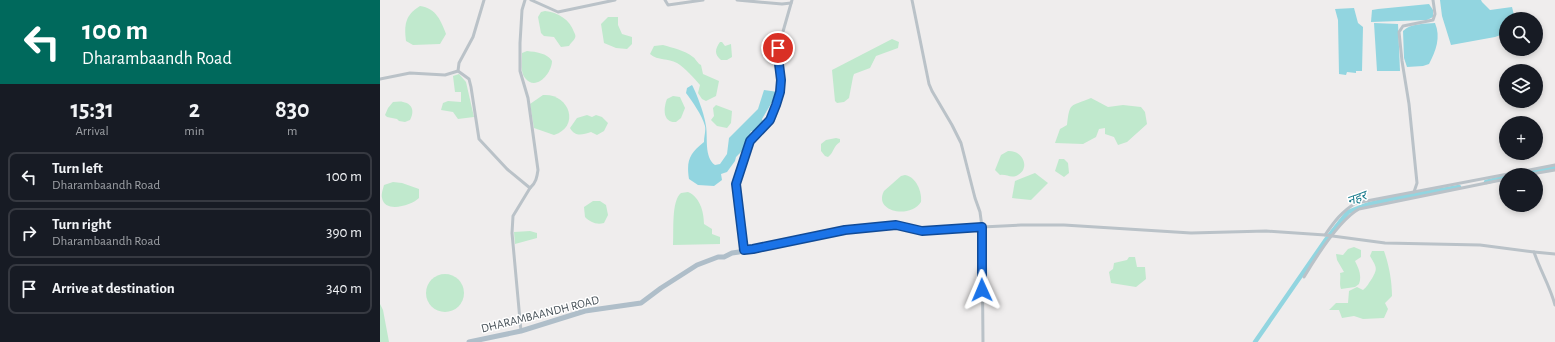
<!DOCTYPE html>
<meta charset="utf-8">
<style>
:root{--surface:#171b24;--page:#242831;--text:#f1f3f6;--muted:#9ea1a6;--line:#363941}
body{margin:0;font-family:"Alegreya Sans","Noto Sans Devanagari",sans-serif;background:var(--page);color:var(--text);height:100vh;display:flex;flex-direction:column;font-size:15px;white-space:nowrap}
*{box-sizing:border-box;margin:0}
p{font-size:13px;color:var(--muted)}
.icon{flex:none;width:22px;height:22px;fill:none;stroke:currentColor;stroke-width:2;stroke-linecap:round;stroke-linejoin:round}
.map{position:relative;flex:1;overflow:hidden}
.details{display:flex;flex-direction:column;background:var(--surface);width:380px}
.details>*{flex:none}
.hud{background:#00695c;color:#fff;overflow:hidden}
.fabs{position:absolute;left:1119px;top:12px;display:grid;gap:8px}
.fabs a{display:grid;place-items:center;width:44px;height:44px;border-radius:50%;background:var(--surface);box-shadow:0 2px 6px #0003;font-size:20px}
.pin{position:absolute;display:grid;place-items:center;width:34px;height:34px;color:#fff;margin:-17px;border:2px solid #fff;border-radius:50%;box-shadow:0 1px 4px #0007}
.me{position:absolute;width:44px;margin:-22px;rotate:359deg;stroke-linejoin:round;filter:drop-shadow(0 0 3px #0008)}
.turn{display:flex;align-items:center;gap:14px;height:84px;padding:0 16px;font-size:18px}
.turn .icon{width:52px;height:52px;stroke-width:2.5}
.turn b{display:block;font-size:28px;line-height:34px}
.eta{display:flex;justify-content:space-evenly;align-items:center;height:68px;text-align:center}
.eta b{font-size:24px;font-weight:700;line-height:28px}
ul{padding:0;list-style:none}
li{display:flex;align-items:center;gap:12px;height:50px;margin:0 8px 6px;padding:0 8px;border:2px solid var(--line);border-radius:8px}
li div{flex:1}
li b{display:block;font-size:15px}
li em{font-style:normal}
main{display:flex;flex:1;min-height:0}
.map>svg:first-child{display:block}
</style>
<main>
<section class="details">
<div class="hud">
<div class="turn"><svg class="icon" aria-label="left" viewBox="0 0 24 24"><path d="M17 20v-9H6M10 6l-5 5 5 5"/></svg><div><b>100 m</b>Dharambaandh Road</div></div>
</div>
<div class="eta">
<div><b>15:31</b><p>Arrival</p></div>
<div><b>2</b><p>min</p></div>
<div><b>830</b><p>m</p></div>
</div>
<ul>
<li><svg class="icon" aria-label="left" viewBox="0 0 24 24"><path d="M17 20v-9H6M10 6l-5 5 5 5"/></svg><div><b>Turn left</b><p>Dharambaandh Road</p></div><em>100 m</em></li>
<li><svg class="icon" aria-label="right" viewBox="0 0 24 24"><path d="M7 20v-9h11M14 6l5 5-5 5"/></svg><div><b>Turn right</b><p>Dharambaandh Road</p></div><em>390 m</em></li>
<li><svg class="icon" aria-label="arrive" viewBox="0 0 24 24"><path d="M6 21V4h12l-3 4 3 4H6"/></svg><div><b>Arrive at destination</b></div><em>340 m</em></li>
</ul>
</section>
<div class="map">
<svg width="1175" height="342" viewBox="0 0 1175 342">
<rect width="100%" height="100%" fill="#efeded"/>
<g fill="#c0e9cd">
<path d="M40,6C56,8 61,21 66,34L60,44L33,45L26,41C24,25 25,15 40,6Z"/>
<path d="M165,11C178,12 190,20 194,32C195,34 196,36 195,38C194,41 190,43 189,46L181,47L174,37L164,36L161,33L158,17L161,12Z"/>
<path d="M228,17H238V25L242,34L252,37V44L247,49L236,48L224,43L221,24Z"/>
<path d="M512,39L519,42L518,48L496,56L490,68L474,74L473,77L469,98L464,102L457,103L455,101L452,70Z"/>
<path d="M340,42H342L345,46L351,44L352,57L347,60H341C334,54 335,49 340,42Z"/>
<path d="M283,45C293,48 304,50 313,57C316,59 317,63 321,65L323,74L339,81L336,96L326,101L322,99L318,93L320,85C314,78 305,68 297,63C288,58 278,61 270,54L274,46Z"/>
<path d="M147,51C156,52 167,53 172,61C172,73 156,92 145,78C140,72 142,60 142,53Z"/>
<path d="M79,74L86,82L94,117L78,119L73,112L61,110L63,103L68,101L81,102V92H75L73,76Z"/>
<path d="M163,95C189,93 201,126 174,135L154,128L150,104Z"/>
<path d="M293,96L300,97L305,108L301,118L296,122C283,123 283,109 287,99Z"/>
<path d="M711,98L728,107L743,105L761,107L765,112L767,124L747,142L738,145L734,137L725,134V128L719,129L716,137L703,144L675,143L680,129L687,125C690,101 690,107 711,98Z"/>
<path d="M13,102C16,102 20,101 23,102C34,104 34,113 30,120L25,122L19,121L17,119L7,117L5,115L8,108Z"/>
<path d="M336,105L352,111L351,123L347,128L337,126L331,120L334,116L333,108Z"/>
<path d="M207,115L212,117L216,115L222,117L228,123L224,131L217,135L211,132C202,135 195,137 190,128L197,118Z"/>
<path d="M456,138L460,139V142C453,146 454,153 448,157L445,156L441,151V144L446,140Z"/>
<path d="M628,151C644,150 651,170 636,176C630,178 626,174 620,175L615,170L621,155Z"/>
<path d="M679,159H684L688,163L689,173L684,177L675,171Z"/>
<path d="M655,173L668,183L651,200L632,198L635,181Z"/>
<path d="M525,175C536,177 542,191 541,202C530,219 493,212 504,191L521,176Z"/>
<path d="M13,182L22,183L39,189V198C32,205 5,214 2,198C1,194 3,189 4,185Z"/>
<path d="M308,192C320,197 324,212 324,224L332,229V234L340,237V244L293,245C294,232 291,201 301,193Z"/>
<path d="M213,201H220L226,205L228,215L224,223C216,225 210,222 205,217L204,207Z"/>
<path d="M150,231L157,233V238L135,244L134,232Z"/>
<path d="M974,247L981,250V257L975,261C979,269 982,276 979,284L975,287L961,289C959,283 961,279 960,273L964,272L957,260L956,254L963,255L968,249Z"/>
<path d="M992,251H1004C1009,265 1012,281 1012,296L1005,303L1008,309L1004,318L983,319L974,316L962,318L959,310H949L956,303H968L969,291L977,287L983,290C987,287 988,284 991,280C998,268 997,268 990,256Z"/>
<path d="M749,257H755L757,267H765L766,279L756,287L731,283L729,272L733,269L734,263L747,260Z"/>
<circle cx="65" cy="293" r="19"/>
<path d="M0,304L3,310L9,342H0Z"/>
</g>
<g fill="#92d5e0">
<path d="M1060,0H1101L1102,2L1110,10L1132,7L1135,19H1126V33L1115,37L1071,45L1062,16Z"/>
<path d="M1049,4L1053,10V17L1047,20L991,22L992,10L998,9Z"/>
<path d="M974,8L978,23L983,27L982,71H976V73L967,72L966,75L959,74L958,20L955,9Z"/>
<path d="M994,23L1018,24L1020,71H997Z"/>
<path d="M1055,23C1061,37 1056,51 1049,64L1043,66L1027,67L1024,58L1023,31C1030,23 1046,24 1055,23Z"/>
<path d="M312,85C317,94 325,116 326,126C328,138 324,157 335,165L340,164L347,154L349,138L378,109L384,90L398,92L382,119L383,122L374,132L371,131L366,147L356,157L355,161L347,172L341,174L342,180L334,186L318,185L309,179C306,160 310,153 324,142C324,136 326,131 325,126C322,115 312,101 306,93L307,88Z"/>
</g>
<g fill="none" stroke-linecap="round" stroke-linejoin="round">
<g stroke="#92d5e0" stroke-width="4.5">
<path d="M1136,175L1175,167"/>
<path d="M1106,182L1126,177"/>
<path d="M875,342L945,241L968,212L986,205L1011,199L1079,187"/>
</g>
<g stroke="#bac2c8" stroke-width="3">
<path d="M104,0L93,37L79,63L78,71L89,79L91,87L99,139L127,169L150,188L133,216L132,233L141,331"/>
<path d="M145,0L142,10L140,43V71L148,98L158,170C157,177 156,183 150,188"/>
<path d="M151,0L178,12L235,0"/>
<path d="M285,0L288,5L323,0"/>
<path d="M357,0L402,4L411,3"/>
<path d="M532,0L549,84L552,91L572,125L581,143L595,198L600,212L602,227L603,342"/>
<path d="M0,79L30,73L65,75L78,71"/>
<path d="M1146,175L1175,170"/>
<path d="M1034,192L1037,183L1029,104L1022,61L1019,32L1023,26L1053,20L1055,14L1053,0"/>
<path d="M602,227L641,225H684L811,233L886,231L945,235L1005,243L1100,245L1154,252C1160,270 1170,286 1175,305"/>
<path d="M945,235C954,222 962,211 976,203L1175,165"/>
<path d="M364,250L356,184L370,141L390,120L396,105L400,93L401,80L398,56V49L412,0"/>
<path d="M1154,252L1175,254"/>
<path d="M924,277C936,257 959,220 979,209L1126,179"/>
</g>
<path stroke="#afbec9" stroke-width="5" d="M89,342L141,331L205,311L261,303L281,288L317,265L338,257H344L352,253L359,252L364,250L373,249L465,230L516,225L542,231L602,227"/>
</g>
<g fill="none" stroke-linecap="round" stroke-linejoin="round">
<defs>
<path id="route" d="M398,48V56L401,80L400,92L396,105L390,120L370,141L356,184L364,250L373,249L465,230L516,225L542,231L602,227V290"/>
</defs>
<use href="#route" stroke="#114b97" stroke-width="10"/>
<use href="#route" stroke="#1a73e8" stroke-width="7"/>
</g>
<g text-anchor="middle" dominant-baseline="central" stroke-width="3" stroke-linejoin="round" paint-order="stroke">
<g font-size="12" fill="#475158" stroke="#fff">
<text transform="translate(160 314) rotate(-14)">DHARAMBAANDH ROAD</text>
</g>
<g font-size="13" font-style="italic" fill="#1c7d8e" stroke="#fff">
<text transform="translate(977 199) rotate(-20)">नहर</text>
</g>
</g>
</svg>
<div class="fabs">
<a><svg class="icon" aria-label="search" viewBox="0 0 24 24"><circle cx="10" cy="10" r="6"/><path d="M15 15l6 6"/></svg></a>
<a><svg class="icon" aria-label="layers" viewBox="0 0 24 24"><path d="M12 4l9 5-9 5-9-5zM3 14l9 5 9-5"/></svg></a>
<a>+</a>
<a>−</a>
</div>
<div class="pin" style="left:398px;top:48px;background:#d93025"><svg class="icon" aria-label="arrive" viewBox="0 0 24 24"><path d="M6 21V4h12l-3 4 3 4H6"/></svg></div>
<svg class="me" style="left:602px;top:290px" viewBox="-20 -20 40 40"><path d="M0-17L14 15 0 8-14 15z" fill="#1a73e8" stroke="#fff" stroke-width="4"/></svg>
</div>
</main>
